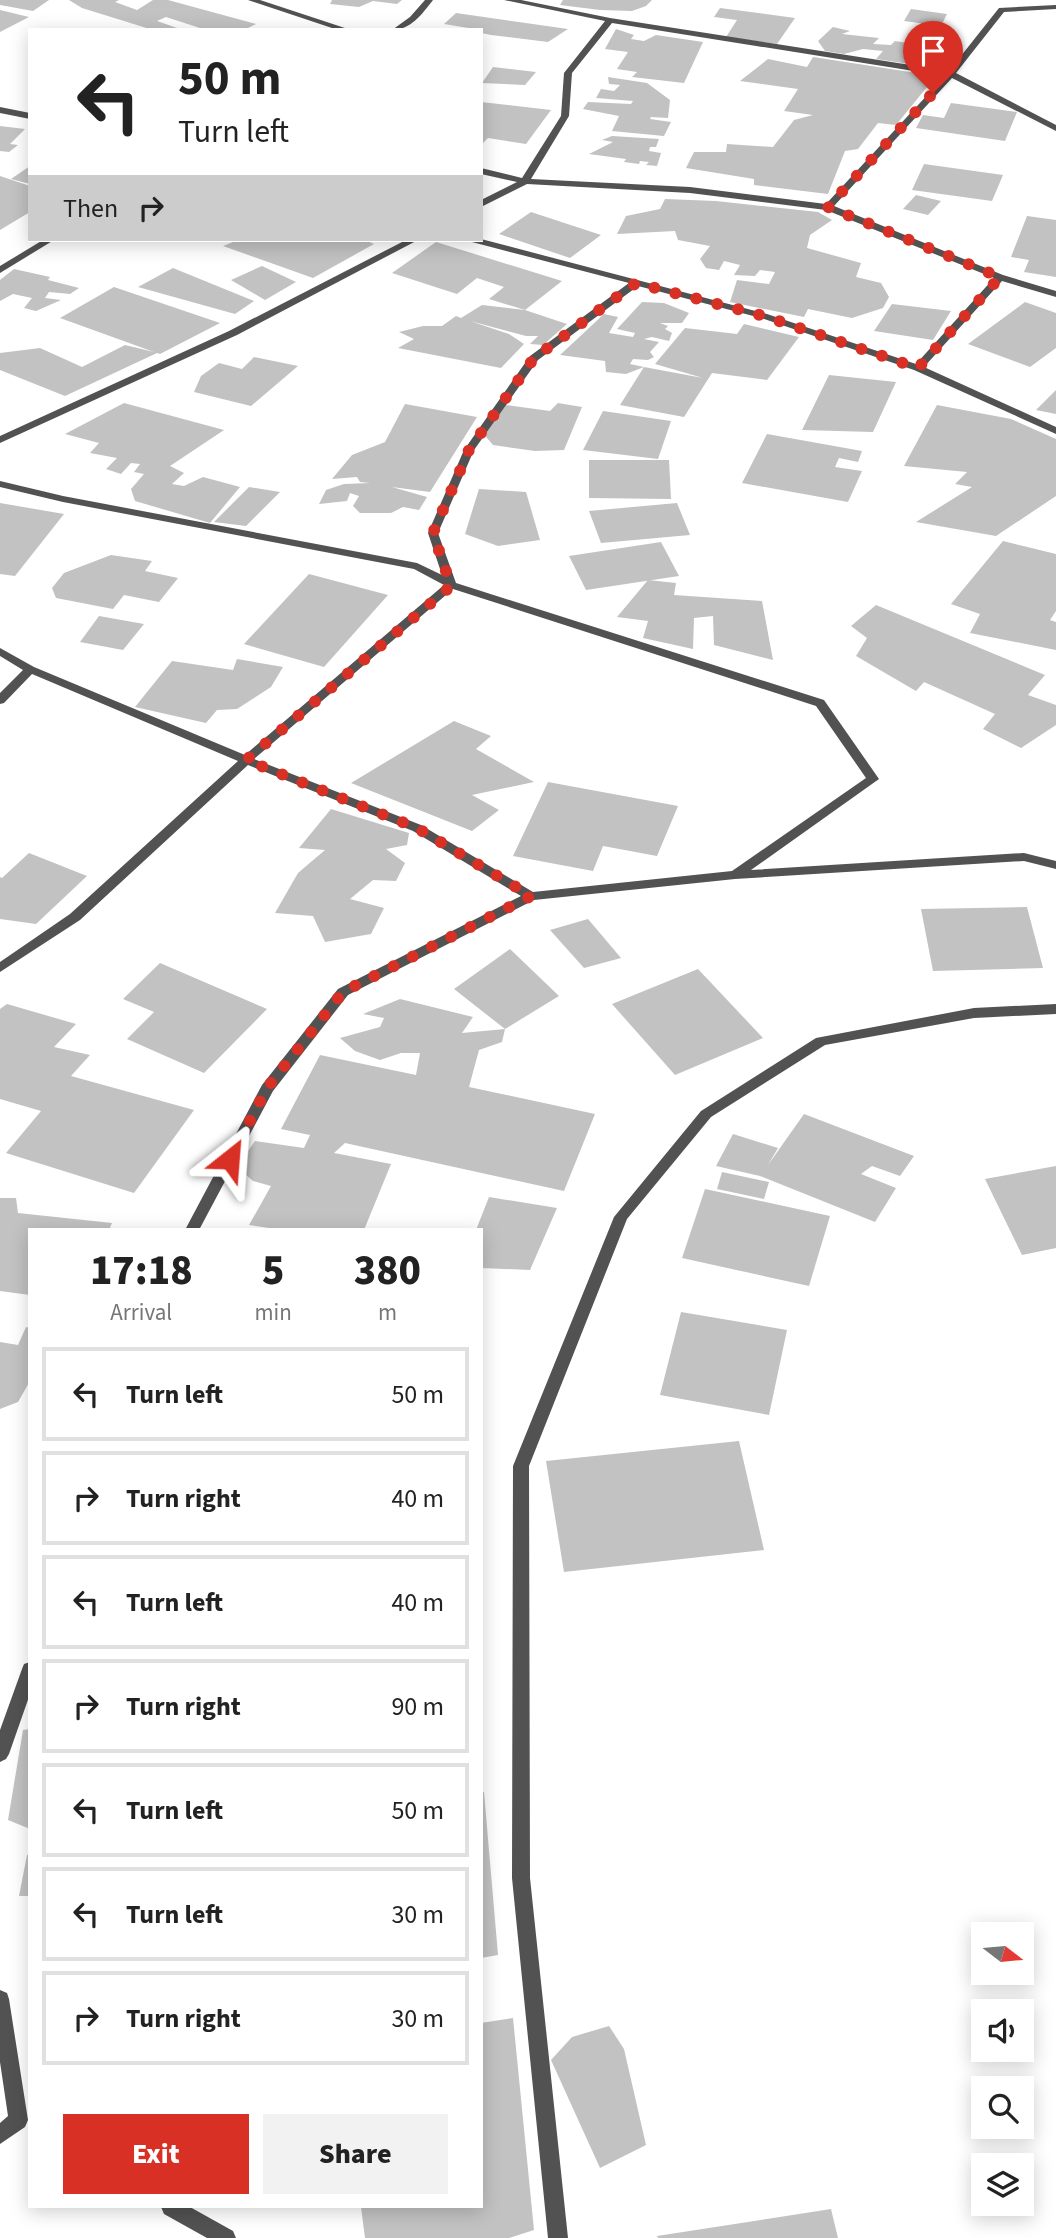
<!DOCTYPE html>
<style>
:root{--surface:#fff;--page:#f2f2f2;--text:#222;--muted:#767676;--line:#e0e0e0;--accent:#d93025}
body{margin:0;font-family:"Source Sans 3",sans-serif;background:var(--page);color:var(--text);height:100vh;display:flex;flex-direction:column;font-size:26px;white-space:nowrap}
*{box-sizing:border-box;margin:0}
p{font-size:23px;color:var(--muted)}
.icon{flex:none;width:38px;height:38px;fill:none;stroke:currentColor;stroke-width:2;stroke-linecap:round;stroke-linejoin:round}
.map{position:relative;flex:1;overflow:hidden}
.panel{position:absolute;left:28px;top:1228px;width:455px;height:980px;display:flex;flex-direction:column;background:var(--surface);border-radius:0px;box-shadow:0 4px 18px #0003}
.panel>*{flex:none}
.hud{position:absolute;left:28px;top:28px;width:455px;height:214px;border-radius:0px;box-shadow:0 4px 18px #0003;background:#fff;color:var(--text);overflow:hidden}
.needle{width:46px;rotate:106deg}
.tools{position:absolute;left:971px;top:1922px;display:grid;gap:14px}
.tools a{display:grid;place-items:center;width:63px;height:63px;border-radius:0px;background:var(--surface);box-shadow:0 4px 18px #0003;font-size:35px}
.pin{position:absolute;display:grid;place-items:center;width:60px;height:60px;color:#fff;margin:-72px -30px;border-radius:50% 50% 50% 0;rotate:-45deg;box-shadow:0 0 7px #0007}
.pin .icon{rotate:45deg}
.me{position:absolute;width:77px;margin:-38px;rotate:28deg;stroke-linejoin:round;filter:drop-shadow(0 0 5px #0008)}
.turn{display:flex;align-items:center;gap:24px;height:147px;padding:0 35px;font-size:32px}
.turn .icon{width:91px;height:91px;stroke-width:2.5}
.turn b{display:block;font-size:49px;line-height:60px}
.then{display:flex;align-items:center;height:66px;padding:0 35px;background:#0003;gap:14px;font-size:26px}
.eta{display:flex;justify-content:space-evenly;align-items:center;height:119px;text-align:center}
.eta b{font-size:42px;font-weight:800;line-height:49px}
.button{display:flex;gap:14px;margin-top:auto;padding:14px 35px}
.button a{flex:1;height:80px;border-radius:0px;background:var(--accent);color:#fff;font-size:28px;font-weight:800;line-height:80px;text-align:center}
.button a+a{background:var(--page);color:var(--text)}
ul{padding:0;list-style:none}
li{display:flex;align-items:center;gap:21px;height:94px;margin:0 14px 10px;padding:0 21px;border:4px solid var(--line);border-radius:0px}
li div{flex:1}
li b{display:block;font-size:26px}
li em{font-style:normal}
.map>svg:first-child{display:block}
</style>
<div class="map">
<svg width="1056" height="2238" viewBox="0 0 1056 2238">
<rect width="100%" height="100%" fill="#fff"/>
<g fill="#c2c2c2">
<path d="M0,0H49L33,11L0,5Z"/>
<path d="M69,0H119L115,2L137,10L153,0H168L256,24L244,30H206L166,17L157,21L183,30H153L82,8Z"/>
<path d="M332,0H402L397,4L373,1L359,7L330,4Z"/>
<path d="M563,0H652L646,6L632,11L600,10L560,5Z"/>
<path d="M720,8L795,18L777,44L726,37L737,20L714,17Z"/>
<path d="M911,9L947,14L941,26L904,21Z"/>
<path d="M0,10L29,17L0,32Z"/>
<path d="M456,13L568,29L548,42L491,35L481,33V30L444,24Z"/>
<path d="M833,27L850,31L842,34L879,38L873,44L891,45L895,41L934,47L923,66L876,59L883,51L863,49L844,54L825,51L818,41Z"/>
<path d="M616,29L634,35L631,39L644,41L656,35L703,42L684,83L632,77L637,72L617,69L628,52L605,49Z"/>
<path d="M813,57L936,76L896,125L878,123L858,149L845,151L828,194L754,185V179L686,168L694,152H726L727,144L773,147L794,120L813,115L784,111L798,89L740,81L768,59L807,67Z"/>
<path d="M493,67L536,72L525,85L482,83Z"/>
<path d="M608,77L647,83L670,100L668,118L651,117L650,119L671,122L664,136L612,131L619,116L583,109L588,102L631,104L633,101L596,98L601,89L614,91L620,85L609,84Z"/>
<path d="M481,102L551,110L526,144L488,138L481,145Z"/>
<path d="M951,103L1017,112L1005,141L916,128L923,115L944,118Z"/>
<path d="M0,126L25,129L10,144L18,145L9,152L0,151Z"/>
<path d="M612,136L659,139L656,147H650L649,151L661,153L657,166L646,165L649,162L640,161L639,164L624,162L626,159L589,154L613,142L602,140Z"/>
<path d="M924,164L1003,175L992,201L912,190Z"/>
<path d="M30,166V184L11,179Z"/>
<path d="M0,176L30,186V212L0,230Z"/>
<path d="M916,195L941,201L928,215L903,209Z"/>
<path d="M665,199L716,201L818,212L832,220L810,235L807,248L861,263L856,277L881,283L889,297L883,308L852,318L808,309L804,317L730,302L737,280L769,284L775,272L760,270L755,276L734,275L740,265L724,261L719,270L706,268L700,259L710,246L678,240L675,231L617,234L626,216L660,209Z"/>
<path d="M531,212L601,235L570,258L499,234Z"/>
<path d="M1027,216L1056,220V277L1024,272L1029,260L1011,257Z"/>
<path d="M238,240H365L374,244L313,278L223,246Z"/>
<path d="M436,242L562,281L525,310L489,299L504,287L477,278L457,294L392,273Z"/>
<path d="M262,266L296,282L265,300L231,280Z"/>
<path d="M173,268L254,301L235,314L138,287Z"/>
<path d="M14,269L50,277L48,280L79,288L70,294L49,292L45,298L61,300L36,311L24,308L32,298L13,294L0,301V280Z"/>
<path d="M114,287L220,323L160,354L157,353L65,396L0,370V353L40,348L82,367L125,345L154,352L60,318Z"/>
<path d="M642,302L664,303L689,313L682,323H660L668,326L665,329L672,333L669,341L652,337L644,339L659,342L650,352L654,357L648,360L633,359L630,364L644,367L626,374L606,372L605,361L560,355L604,314L618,317L609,333L633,337L635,333L617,329Z"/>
<path d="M1025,302L1056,313V348L1030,367L968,344Z"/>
<path d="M892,304L951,311L933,340L874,331Z"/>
<path d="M482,305L525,310L567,324L543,345L530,344L538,336H526L470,321L509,334L524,344L501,368L398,348L414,339L399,332L423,326H442L456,316L461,318Z"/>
<path d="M744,324L799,337L767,380L712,373L684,417L620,405L644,367L703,378L655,364L685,328L737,334Z"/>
<path d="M254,357L298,366L251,406L194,392L201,376L219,363L242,369Z"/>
<path d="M829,375L896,382L873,432L802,430Z"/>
<path d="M1056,390V414L1036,410Z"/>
<path d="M124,403L224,430L170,466L184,473L172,484L184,486L203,477L240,487L210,523L135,501L131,489L144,474L134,472L140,464L131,463L121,474L106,469L117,458L90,453L99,443L65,434Z"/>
<path d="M558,403L582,407L564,450L535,451L493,445L481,431L498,404L550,411Z"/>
<path d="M405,404L477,417L430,492L392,487L427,497L419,510L403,507L391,513H360L353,506L359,496L350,493L347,501L319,504L326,490L344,484L370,483L360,482L357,477L332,479L352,455L385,442Z"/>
<path d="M937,405L1011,419L1056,439V496L996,536L916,522L972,487L955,484L967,472L904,466Z"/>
<path d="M603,411L671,421L658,459L583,450Z"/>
<path d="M767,434L862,451L858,462L839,458L835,467L862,471L848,502L742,483Z"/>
<path d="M589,460H669L671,499L589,498Z"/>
<path d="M249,487L280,492L246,526L214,522Z"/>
<path d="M479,489L526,492L540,540L498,546L465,534Z"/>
<path d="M0,503L64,514L15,576L0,574Z"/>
<path d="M677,503L690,535L601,543L589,511Z"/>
<path d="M1003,541L1056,554V611L1050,620L1056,622V650L970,633L980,614L951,604Z"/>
<path d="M661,542L679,576L586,590L569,556Z"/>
<path d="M111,555L152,561L145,571L178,578L159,602L124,595L113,609L56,598L52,588L64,573Z"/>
<path d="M309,574L388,595L324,667L244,644Z"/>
<path d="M648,580L676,583L674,595L762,601L773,660L714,645L713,616L694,618L693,649L643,638L648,621L617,617Z"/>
<path d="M876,605L1045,675L1028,695L1056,705V725L1021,748L983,729L995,714L924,682L916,691L856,656L867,638L851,626Z"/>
<path d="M99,616L144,624L123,650L80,642Z"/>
<path d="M237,659L283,667L271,687L237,709L217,710L206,723L135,707L172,661L233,670Z"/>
<path d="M454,721L491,736L476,749L534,782L472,795L499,810L472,831L351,783Z"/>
<path d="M548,782L678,806L657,856L603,846L593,871L513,856Z"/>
<path d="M331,809L409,833L407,845L386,849L405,863L396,881L373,880L350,899L384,908L371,934L325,942L313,916L275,913L298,873L325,850L299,848Z"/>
<path d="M29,853L87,876L36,924L0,919V877L2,878Z"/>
<path d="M1027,907L1043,968L933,971L921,909Z"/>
<path d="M588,919L621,958L584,968L550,930Z"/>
<path d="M510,949L559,996L505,1029L454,989Z"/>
<path d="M160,963L267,1009L204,1073L127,1039L154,1012L123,999Z"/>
<path d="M698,969L763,1038L675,1075L612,1004Z"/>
<path d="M400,999L473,1017L462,1033L505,1029L502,1042L479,1050L469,1087L595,1114L564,1191L345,1143L334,1153L391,1164L364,1230H282L249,1225L271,1186L253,1181L237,1167L255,1141L304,1148L310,1135L281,1129L320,1055L416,1075L420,1053H401L380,1060L355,1051L340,1038L380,1027L384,1018L363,1014Z"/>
<path d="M7,1004L76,1024L54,1047L90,1055L71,1076L194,1110L134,1193L6,1153L41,1111L0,1099V1009Z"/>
<path d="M804,1114L914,1156L900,1176L872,1166L861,1174L896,1188L875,1222L760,1176L716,1166L733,1134L778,1148L768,1165Z"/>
<path d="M1056,1166V1248L1022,1255L985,1179Z"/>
<path d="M722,1172L769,1182L764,1199L717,1189Z"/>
<path d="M705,1189L830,1216L809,1286L682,1258Z"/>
<path d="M489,1197L557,1208L530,1270L481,1268V1230H476Z"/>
<path d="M0,1198H16L18,1213L112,1223L109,1230H30V1295L0,1291Z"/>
<path d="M681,1312L787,1330L769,1415L660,1395Z"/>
<path d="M26,1327L30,1328V1381L18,1402L0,1409V1342L18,1345Z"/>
<path d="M739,1441L764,1550L564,1572L546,1461Z"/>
<path d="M30,1729V1829L8,1820L23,1730Z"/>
<path d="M484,1792L498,1955L481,1958V1793Z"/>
<path d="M30,1854V1896H19L27,1855Z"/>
<path d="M513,2018L534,2230L509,2238H365L361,2207H481V2023Z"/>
<path d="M609,2026L624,2049L646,2145L600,2168L551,2060L572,2037Z"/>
<path d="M831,2209L838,2238H658L657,2236Z"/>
</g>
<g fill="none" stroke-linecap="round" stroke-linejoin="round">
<g fill="#525252" fill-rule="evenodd">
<path d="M248,0H260L351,30H338Z"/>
<path d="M425,0H433C422,14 411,30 392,30L410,17Z"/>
<path d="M504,0H521L610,18L949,71L999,8L1056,5V9L1004,12L956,73L1056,125V131L952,78L834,206L1003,275L1056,291V297L1002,281L924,367L1056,427V434L914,370L761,318L638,286L538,360L474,450L438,533L456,583L824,700L879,779L751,870L1024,853L1056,861V869L1024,861L735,879L534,900L348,995L273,1091L199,1230H185L262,1085L338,989L521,896L413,831L248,765L80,920L0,972V962L70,914L238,761L32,674L4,703L0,704V693L23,670L0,656V648L34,667L245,755L444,585L414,569L63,502L0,487V481L63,496L417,563L442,575L428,533L464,450L530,356L629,283L472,242L470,240L481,239L767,314L916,364L994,278L826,210L690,193L527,184L481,207V200L517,182L481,174V168L522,178L561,116L564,73L605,21ZM612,23L945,76L826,204L690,187L531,179L569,116L572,73ZM453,589L816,706L866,778L732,871L533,892L421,825L254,759Z"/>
<path d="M0,107L30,113V119L0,113Z"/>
<path d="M43,240H54L0,273V266Z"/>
<path d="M406,240H418L237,335L0,443V436L229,331Z"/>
<path d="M1056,1004V1014L974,1018L825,1045L711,1117L627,1219L529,1466L530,1878L568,2238H548L512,1878L513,1466L614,1217L701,1111L816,1038L974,1008Z"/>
<path d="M30,1662V1694L9,1754L6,1759L0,1762V1730L22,1669L24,1664Z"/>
<path d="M0,1990L7,1993L9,1999L28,2120L25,2127L0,2144V2123L8,2116L0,2062Z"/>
<path d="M161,2207H190L233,2231L236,2238H207L164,2214Z"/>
</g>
</g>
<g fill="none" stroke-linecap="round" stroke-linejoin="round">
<path stroke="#d93025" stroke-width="12" stroke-dasharray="0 21.6" d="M230,1159L267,1088L343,992L531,896L417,828L246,760L451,586L433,533L469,450L534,358L636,283L764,316L918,368L1000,277L828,207L933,93"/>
</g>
</svg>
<div class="tools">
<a><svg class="needle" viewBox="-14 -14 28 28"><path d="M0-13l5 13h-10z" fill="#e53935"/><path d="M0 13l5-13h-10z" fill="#767676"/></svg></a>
<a><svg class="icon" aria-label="sound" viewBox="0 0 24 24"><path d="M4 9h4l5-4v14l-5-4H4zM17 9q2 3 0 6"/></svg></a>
<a><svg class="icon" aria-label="search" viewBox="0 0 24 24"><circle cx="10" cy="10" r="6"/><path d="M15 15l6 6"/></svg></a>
<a><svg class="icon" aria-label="layers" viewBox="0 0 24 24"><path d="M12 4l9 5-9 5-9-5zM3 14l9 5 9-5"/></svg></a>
</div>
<div class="pin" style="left:933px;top:93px;background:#d93025"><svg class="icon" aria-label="arrive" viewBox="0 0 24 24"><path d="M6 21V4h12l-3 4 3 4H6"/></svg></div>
<svg class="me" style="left:230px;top:1159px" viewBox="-20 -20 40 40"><path d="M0-17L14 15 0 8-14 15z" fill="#d93025" stroke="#fff" stroke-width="4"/></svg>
<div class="hud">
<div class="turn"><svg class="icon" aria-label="left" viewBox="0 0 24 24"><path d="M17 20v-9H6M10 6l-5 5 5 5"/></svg><div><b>50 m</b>Turn left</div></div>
<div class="then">Then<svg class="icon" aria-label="right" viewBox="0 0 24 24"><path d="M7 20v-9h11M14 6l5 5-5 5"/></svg></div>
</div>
<section class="panel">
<div class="eta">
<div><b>17:18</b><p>Arrival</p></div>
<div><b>5</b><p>min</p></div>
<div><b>380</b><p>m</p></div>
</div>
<ul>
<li><svg class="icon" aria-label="left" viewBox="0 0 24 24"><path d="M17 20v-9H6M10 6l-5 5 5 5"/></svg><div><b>Turn left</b></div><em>50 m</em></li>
<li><svg class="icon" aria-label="right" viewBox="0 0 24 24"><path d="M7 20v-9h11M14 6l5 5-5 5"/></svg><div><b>Turn right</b></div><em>40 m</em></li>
<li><svg class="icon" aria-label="left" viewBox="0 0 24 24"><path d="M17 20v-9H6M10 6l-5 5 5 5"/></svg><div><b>Turn left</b></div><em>40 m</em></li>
<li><svg class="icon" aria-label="right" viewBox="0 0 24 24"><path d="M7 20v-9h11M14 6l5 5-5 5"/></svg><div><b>Turn right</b></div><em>90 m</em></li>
<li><svg class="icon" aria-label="left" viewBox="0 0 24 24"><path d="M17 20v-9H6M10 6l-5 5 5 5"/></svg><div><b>Turn left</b></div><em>50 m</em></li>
<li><svg class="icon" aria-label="left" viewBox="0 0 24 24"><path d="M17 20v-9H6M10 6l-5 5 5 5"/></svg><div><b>Turn left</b></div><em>30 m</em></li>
<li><svg class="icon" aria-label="right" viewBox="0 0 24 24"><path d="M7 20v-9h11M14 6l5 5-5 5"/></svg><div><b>Turn right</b></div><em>30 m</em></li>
</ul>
<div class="button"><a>Exit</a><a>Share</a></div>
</section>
</div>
